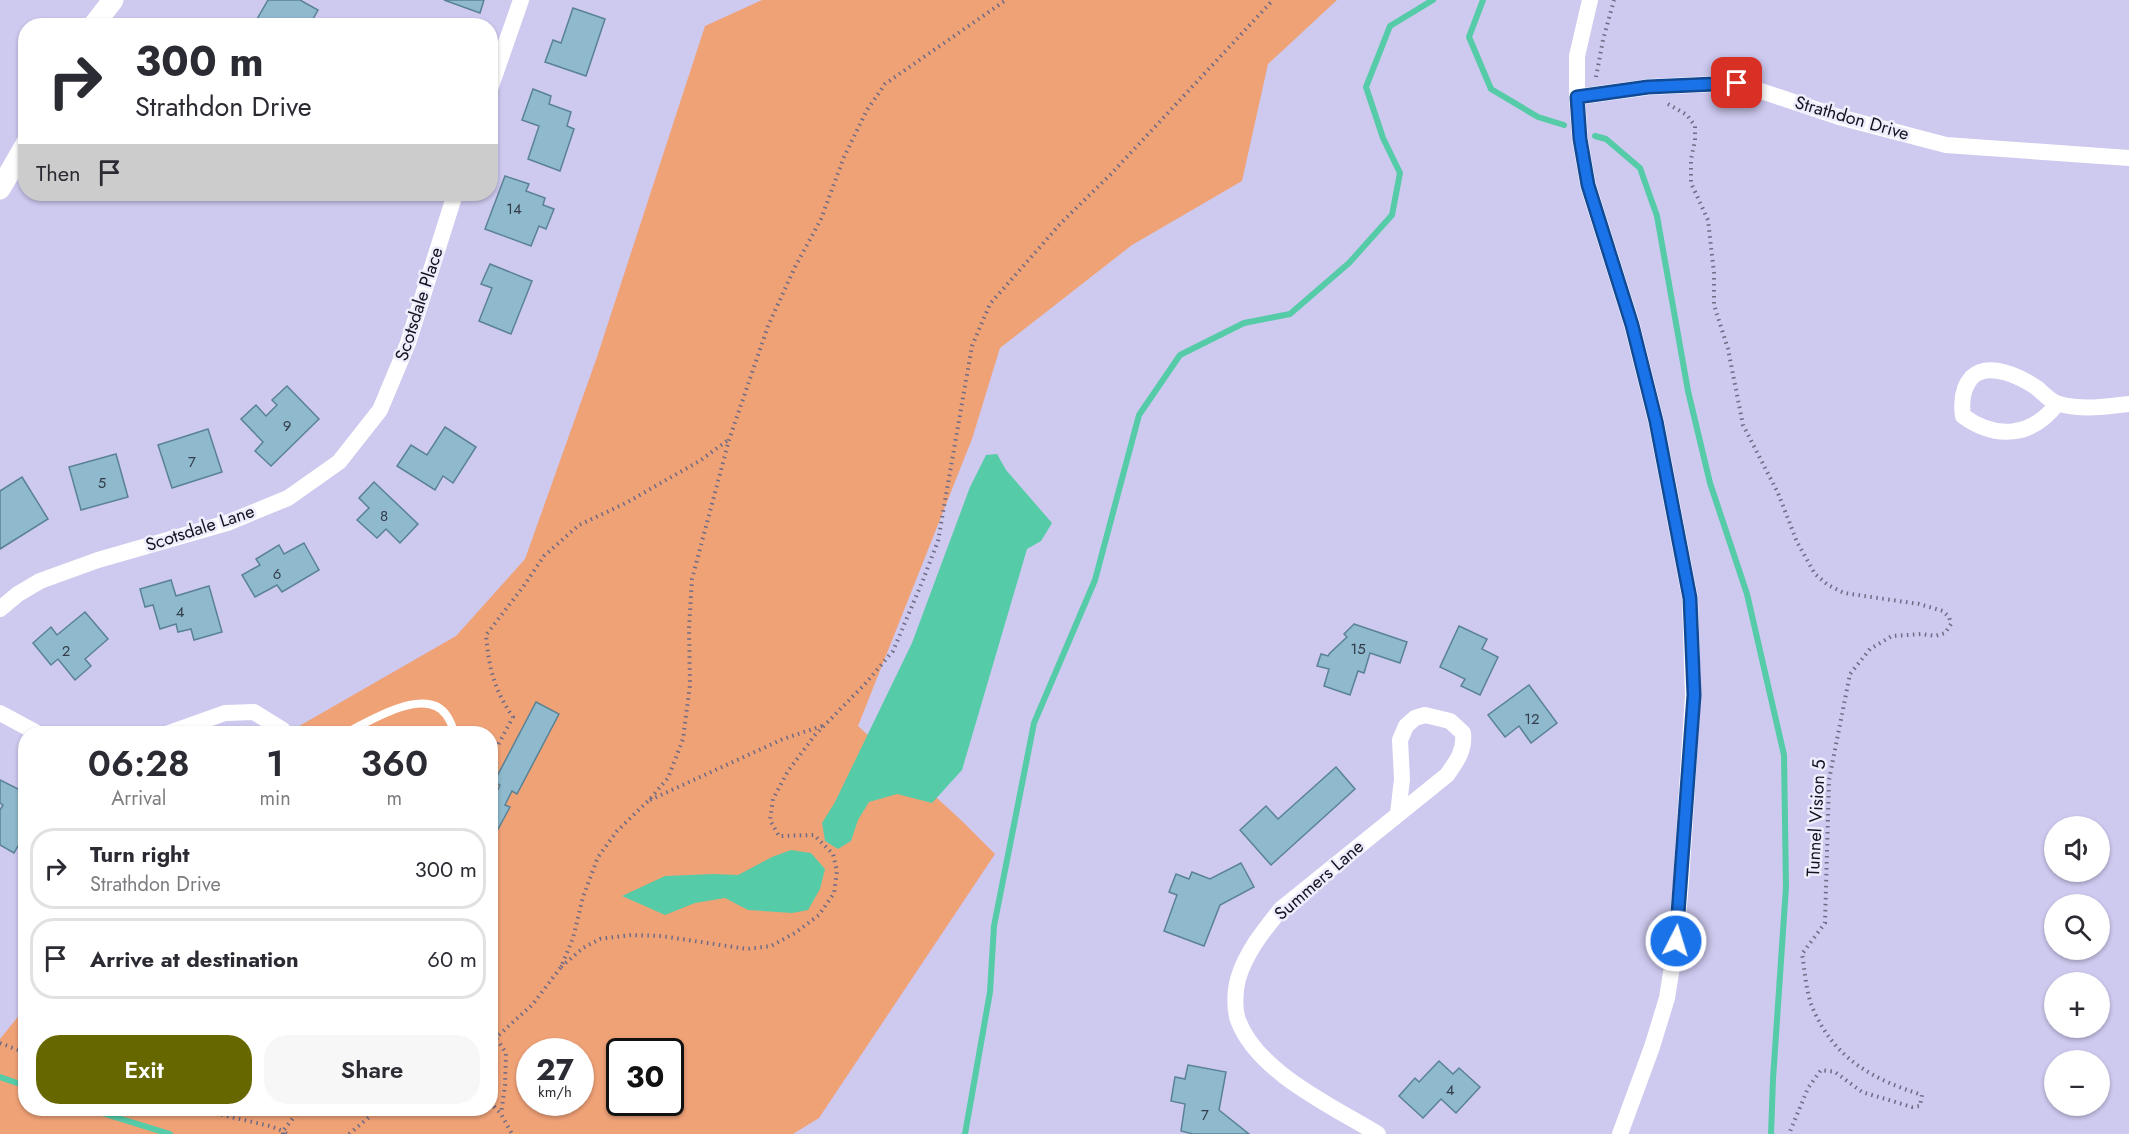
<!DOCTYPE html>
<meta charset="utf-8">
<style>
:root{--surface:#fff;--page:#f7f7f7;--text:#2b2b33;--muted:#7c7c81;--line:#e1e1e2;--accent:#676700}
body{margin:0;font-family:Jost,sans-serif;background:var(--page);color:var(--text);height:100vh;display:flex;flex-direction:column;font-size:22px;white-space:nowrap}
*{box-sizing:border-box;margin:0}
p{font-size:20px;color:var(--muted)}
.icon{flex:none;width:33px;height:33px;fill:none;stroke:currentColor;stroke-width:2;stroke-linecap:round;stroke-linejoin:round}
.map{position:relative;flex:1;overflow:hidden}
.details{position:absolute;left:18px;top:726px;width:480px;height:390px;display:flex;flex-direction:column;background:var(--surface);border-radius:24px;box-shadow:0 2px 4px #0004}
.details>*{flex:none}
.top-card{position:absolute;left:18px;top:18px;width:480px;height:183px;border-radius:24px;box-shadow:0 2px 4px #0004;background:#fff;color:var(--text);overflow:hidden}
.tools{position:absolute;left:2044px;top:816px;display:grid;gap:12px}
.tools a{display:grid;place-items:center;width:66px;height:66px;border-radius:50%;background:var(--surface);box-shadow:0 2px 4px #0004;font-size:30px}
.speed{position:absolute;left:516px;top:1038px;display:flex;gap:12px;font-size:30px;font-weight:700;text-align:center}
.speed>*{display:grid;place-content:center;width:78px;height:78px;border-radius:50%;background:var(--surface);box-shadow:0 2px 4px #0004;line-height:1}
.speed small{font-size:15px;font-weight:400}
.speed .limit{border:3px solid #111;border-radius:9px;background:#fff;color:#111}
.pin{position:absolute;display:grid;place-items:center;width:51px;height:51px;color:#fff;margin:-26px;border-radius:12px;box-shadow:0 3px 9px #0006}
.me{position:absolute;width:66px;margin:-33px;rotate:5deg;stroke-linejoin:round;filter:drop-shadow(0 0 4px #0008)}
.turn{display:flex;align-items:center;gap:21px;height:126px;padding:0 18px;font-size:27px}
.turn .icon{width:78px;height:78px;stroke-width:2.5}
.turn b{display:block;font-size:42px;line-height:51px}
.then{display:flex;align-items:center;height:57px;padding:0 18px;background:#0003;gap:12px;font-size:22px}
.eta{display:flex;justify-content:space-evenly;align-items:center;height:102px;text-align:center}
.eta b{font-size:36px;font-weight:600;line-height:42px}
.primary-button{display:flex;gap:12px;margin-top:auto;padding:12px 18px}
.primary-button a{flex:1;height:69px;border-radius:24px;background:var(--accent);color:#fff;font-size:24px;font-weight:600;line-height:69px;text-align:center}
.primary-button a+a{background:var(--page);color:var(--text)}
ul{padding:0;list-style:none}
li{display:flex;align-items:center;gap:18px;height:81px;margin:0 12px 9px;padding:0 6px;border:3px solid var(--line);border-radius:24px}
li div{flex:1}
li b{display:block;font-size:22px}
li em{font-style:normal}
.map>svg:first-child{display:block}
</style>
<div class="map">
<svg width="2129" height="1134" viewBox="0 0 2129 1134">
<rect width="100%" height="100%" fill="#cdc9ef"/>
<path fill="#f0a277" fill-rule="evenodd" d="M762,0H1337L1268,64L1242,181L1132,245L1000,348L972,439L858,726L961,820L995,854L819,1118L793,1134H0V1039L25,1008L26,1108H490V734L287,733L456,636L525,559L597,357L705,26ZM530,1052H580V1102H530ZM620,1052H670V1102H620Z"/>
<g fill="#56cba7">
<path d="M997,454L1006,470L1052,523L1041,541L1027,549L962,770L932,803L897,794L869,802L858,820L851,841L838,849L825,841L822,823L835,802L912,643L970,487L986,455Z"/>
<path d="M791,850L811,853L825,869L820,889L808,910L792,913L748,910L725,898L695,903L665,915L622,896L665,876L713,874L738,875L772,857Z"/>
</g>
<g fill="none" stroke-linecap="round" stroke-linejoin="round">
<g stroke="#56cba7" stroke-width="6">
<path d="M1483,0L1469,37L1491,89L1538,117L1564,125"/>
<path d="M1595,136L1606,139L1640,168L1657,216L1688,391L1710,483L1747,594L1784,755L1786,887L1773,1079L1771,1134"/>
<path d="M0,1077L26,1086"/>
<path d="M86,1108L170,1134"/>
<path d="M965,1134L990,992L994,926L1034,723L1095,580L1139,415L1180,355L1244,323L1290,314L1349,263L1392,215L1400,173L1383,138L1366,87L1390,26L1433,0"/>
</g>
</g>
<g fill="#8fb9cd" stroke="#5a8295" stroke-width="1.5">
<path d="M268,0H300L318,10L309,26H295L291,23L289,26H253Z"/>
<path d="M444,0H484L480,13Z"/>
<path d="M573,8L605,19L586,76L545,62L553,40L561,43Z"/>
<path d="M533,89L551,96L549,104L571,112L567,126L574,129L560,171L528,159L539,126L522,120Z"/>
<path d="M505,176L529,184L526,191L545,198L543,205L554,209L546,229L539,226L531,246L485,229Z"/>
<path d="M490,264L532,281L511,334L479,321L492,288L481,284Z"/>
<path d="M287,386L319,419L271,466L255,451L263,442L241,419L256,405L266,416L277,405L272,400Z"/>
<path d="M445,427L476,447L453,483L443,476L435,490L397,466L411,445L427,455Z"/>
<path d="M208,429L222,472L172,488L158,445Z"/>
<path d="M116,454L128,497L81,510L69,467Z"/>
<path d="M22,477L48,519L0,549V491Z"/>
<path d="M374,482L418,524L400,543L386,529L377,538L357,520L369,508L359,498Z"/>
<path d="M304,543L319,570L282,592L277,585L255,597L242,575L260,565L256,559L279,545L284,554Z"/>
<path d="M171,580L176,596L209,586L222,632L194,640L191,629L178,632L176,624L160,629L153,605L145,607L140,589Z"/>
<path d="M85,612L108,639L85,659L91,666L75,680L58,659L51,665L33,643L51,627L57,635Z"/>
<path d="M1354,624L1407,642L1400,663L1370,653L1364,673L1358,671L1350,695L1324,686L1329,669L1317,666L1321,654L1328,656L1330,653L1347,637L1344,634Z"/>
<path d="M1459,626L1487,639L1482,649L1498,657L1480,695L1461,686L1465,679L1440,667Z"/>
<path d="M1529,685L1557,723L1531,743L1519,726L1505,737L1488,715Z"/>
<path d="M536,702L559,714L517,794L512,791L505,805L510,807L490,844V796L494,798L500,785L494,782Z"/>
<path d="M1336,767L1355,789L1271,865L1240,830L1266,806L1278,819Z"/>
<path d="M0,780L26,793V832L14,853L0,845V810L3,805L0,803Z"/>
<path d="M1241,863L1254,887L1220,905L1204,946L1164,931L1177,895L1169,892L1176,874L1189,879L1192,872L1210,879Z"/>
<path d="M1439,1061L1453,1074L1459,1068L1480,1087L1456,1113L1441,1099L1423,1118L1399,1096L1415,1078L1419,1082Z"/>
<path d="M1188,1065L1226,1072L1219,1110L1249,1134H1193L1181,1131L1185,1104L1171,1101L1175,1077L1185,1079Z"/>
</g>
<g fill="none" stroke-linecap="round" stroke-linejoin="round">
<g stroke="#6e6b85" stroke-width="4" stroke-dasharray="1.5 4.5" stroke-linecap="butt">
<path d="M1596,77L1603,40L1614,0"/>
<path d="M1668,104L1687,115L1695,126V141L1691,159V183L1708,220L1714,273V305L1728,349L1743,425L1778,493L1797,542L1815,574L1828,585L1844,593L1919,604L1943,611L1949,617L1951,624L1945,633L1935,636L1922,634L1892,636L1870,649L1850,674L1829,780L1825,923L1802,954C1805,971 1806,993 1813,1009C1835,1059 1872,1079 1922,1095L1920,1106L1912,1107L1862,1092L1835,1072L1821,1070L1808,1088L1789,1134"/>
<path d="M490,760L513,717C494,690 489,668 486,635L523,587L544,556L579,525L626,503L701,460L728,440"/>
<path d="M650,800L783,739L822,726"/>
<path d="M561,967L583,948L600,939L631,935L661,936L747,949L771,946L795,933L819,915L834,893L837,871L833,854L814,835L779,836L770,820L773,799L788,771L815,735L865,684L893,651L923,580L938,541L972,346L990,304L1060,224L1111,174L1273,0"/>
<path d="M490,1029L506,1053L505,1085L501,1114"/>
<path d="M0,1043L26,1053"/>
<path d="M490,1043L533,1004L561,967L573,938L583,897L598,857L617,831L649,800L668,778L683,739L690,685L689,628L692,579L729,440L768,326L795,267L821,219L844,157L867,110L885,84L1006,0"/>
<path d="M490,1102L501,1114L512,1134"/>
<path d="M192,1108L270,1126L283,1131L301,1108"/>
<path d="M283,1134V1131L287,1134"/>
<path d="M349,1134L380,1108"/>
</g>
<path stroke="#fff" stroke-width="8" d="M344,734C368,722 427,684 447,716C451,722 453,727 454,734"/>
<g stroke="#fff" stroke-width="16">
<path d="M1590,0L1577,56V97L1580,139L1588,185L1632,325L1656,421L1690,598L1693,695L1681,882L1676,941L1667,998L1652,1047L1620,1134"/>
<path d="M490,89L521,0"/>
<path d="M1577,97L1649,87L1737,83L1839,117L1946,145L2129,158"/>
<path d="M2057,404C2032,437 1996,440 1963,416C1961,402 1962,388 1972,377C1989,361 2021,377 2037,388C2043,393 2051,402 2059,404C2082,410 2106,407 2129,404"/>
<path d="M0,609L18,594L40,581L98,560L227,523L288,498L339,462L380,410L408,343L455,194"/>
<path d="M0,713L39,734"/>
<path d="M166,734L225,713L254,712L283,730"/>
<path d="M1378,1134C1332,1106 1257,1072 1238,1020C1234,1009 1235,990 1238,979C1246,952 1264,930 1281,909L1447,775C1457,761 1465,750 1463,733L1450,721L1425,715L1415,718L1406,726L1400,740L1402,779L1398,814"/>
</g>
<g stroke="#fff" stroke-width="21">
<path d="M93,26L113,0"/>
<path d="M0,189L26,144"/>
</g>
</g>
<g fill="none" stroke-linecap="round" stroke-linejoin="round">
<defs>
<path id="route" d="M1676,941L1694,695L1690,598L1656,421L1632,325L1588,185L1580,139L1577,97L1648,87L1737,83"/>
</defs>
<use href="#route" stroke="#114b97" stroke-width="15"/>
<use href="#route" stroke="#1a73e8" stroke-width="10"/>
</g>
<g text-anchor="middle" dominant-baseline="central" stroke-width="5" stroke-linejoin="round" paint-order="stroke">
<g font-size="15" fill="#333c4a">
<text x="514" y="209">14</text>
<text x="287" y="426">9</text>
<text x="192" y="462">7</text>
<text x="102" y="483">5</text>
<text x="384" y="516">8</text>
<text x="277" y="574">6</text>
<text x="180" y="612">4</text>
<text x="1358" y="649">15</text>
<text x="66" y="651">2</text>
<text x="1532" y="719">12</text>
<text x="1450" y="1090">4</text>
<text x="1205" y="1115">7</text>
</g>
<g font-size="18" fill="#14121f" stroke="#eeedfd">
<text transform="translate(1852 118) rotate(16)">Strathdon Drive</text>
<text transform="translate(419 304) rotate(-72)">Scotsdale Place</text>
<text transform="translate(200 528) rotate(-18)">Scotsdale Lane</text>
<text transform="translate(1816 818) rotate(-87)">Tunnel Vision 5</text>
<text transform="translate(1319 880) rotate(-41)">Summers Lane</text>
</g>
</g>
</svg>
<div class="tools">
<a><svg class="icon" aria-label="sound" viewBox="0 0 24 24"><path d="M4 9h4l5-4v14l-5-4H4zM17 9q2 3 0 6"/></svg></a>
<a><svg class="icon" aria-label="search" viewBox="0 0 24 24"><circle cx="10" cy="10" r="6"/><path d="M15 15l6 6"/></svg></a>
<a>+</a>
<a>−</a>
</div>
<div class="speed"><div>27<small>km/h</small></div><div class="limit">30</div></div>
<div class="pin" style="left:1737px;top:83px;background:#d93025"><svg class="icon" aria-label="arrive" viewBox="0 0 24 24"><path d="M6 21V4h12l-3 4 3 4H6"/></svg></div>
<svg class="me" style="left:1676px;top:941px" viewBox="-20 -20 40 40"><circle r="17" fill="#1a73e8" stroke="#fff" stroke-width="3"/><path d="M0-11L8 9 0 5-8 9z" fill="#fff"/></svg>
<div class="top-card">
<div class="turn"><svg class="icon" aria-label="right" viewBox="0 0 24 24"><path d="M7 20v-9h11M14 6l5 5-5 5"/></svg><div><b>300 m</b>Strathdon Drive</div></div>
<div class="then">Then<svg class="icon" aria-label="arrive" viewBox="0 0 24 24"><path d="M6 21V4h12l-3 4 3 4H6"/></svg></div>
</div>
<section class="details">
<div class="eta">
<div><b>06:28</b><p>Arrival</p></div>
<div><b>1</b><p>min</p></div>
<div><b>360</b><p>m</p></div>
</div>
<ul>
<li><svg class="icon" aria-label="right" viewBox="0 0 24 24"><path d="M7 20v-9h11M14 6l5 5-5 5"/></svg><div><b>Turn right</b><p>Strathdon Drive</p></div><em>300 m</em></li>
<li><svg class="icon" aria-label="arrive" viewBox="0 0 24 24"><path d="M6 21V4h12l-3 4 3 4H6"/></svg><div><b>Arrive at destination</b></div><em>60 m</em></li>
</ul>
<div class="primary-button"><a>Exit</a><a>Share</a></div>
</section>
</div>
